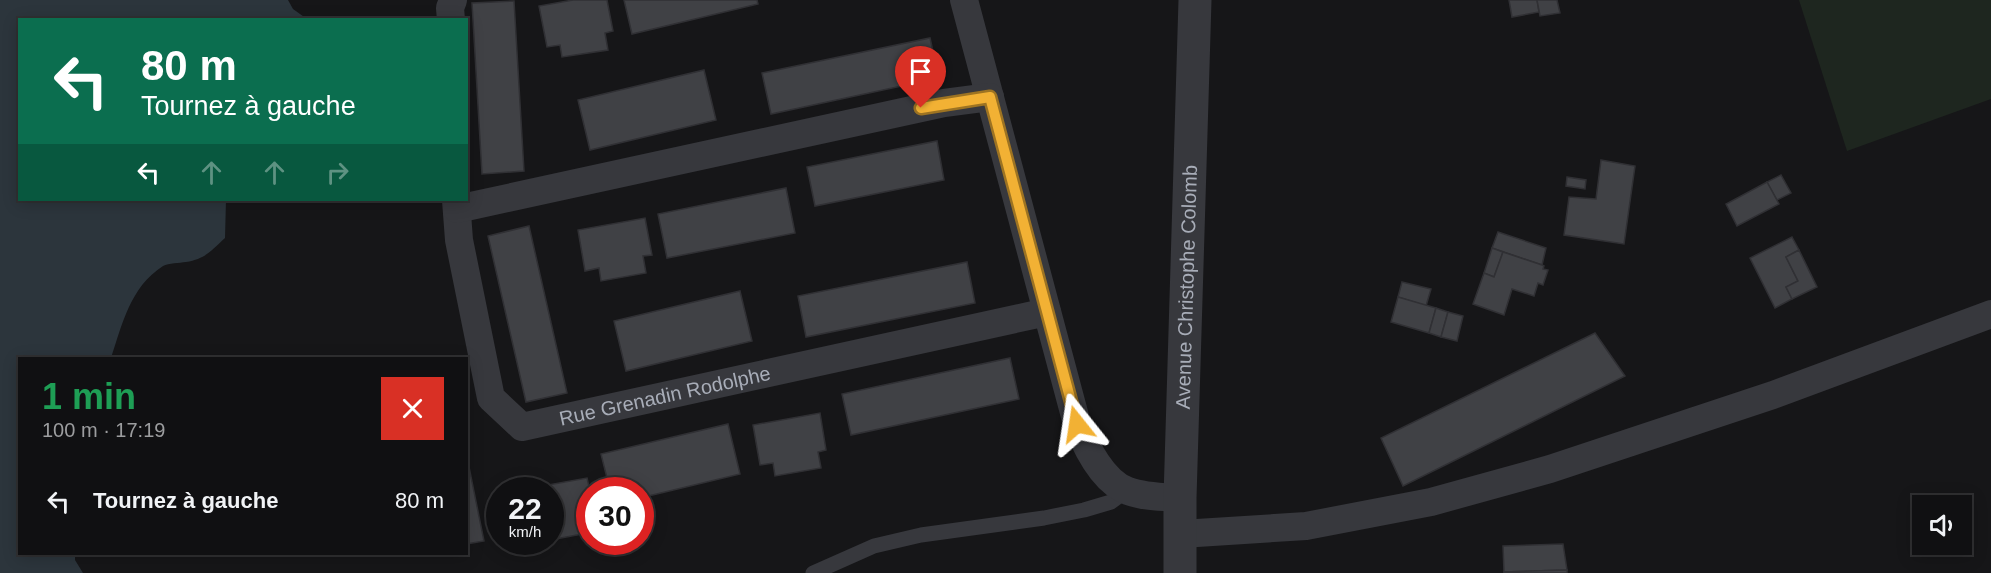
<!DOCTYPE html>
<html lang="fr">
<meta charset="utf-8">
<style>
:root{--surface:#101012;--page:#19191b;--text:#f1f3f6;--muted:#9c9d9f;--line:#303032}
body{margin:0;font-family:Arial,sans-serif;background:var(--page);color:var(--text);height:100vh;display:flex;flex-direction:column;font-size:22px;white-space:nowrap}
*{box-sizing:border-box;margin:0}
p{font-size:20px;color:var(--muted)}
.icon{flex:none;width:33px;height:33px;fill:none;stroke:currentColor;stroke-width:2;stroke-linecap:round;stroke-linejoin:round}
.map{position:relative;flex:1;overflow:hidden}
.side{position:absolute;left:18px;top:357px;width:450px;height:198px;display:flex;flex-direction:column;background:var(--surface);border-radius:0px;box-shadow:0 3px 15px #0003,0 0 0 2px var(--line)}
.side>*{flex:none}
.banner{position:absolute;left:18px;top:18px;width:450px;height:183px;border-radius:0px;box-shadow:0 3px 15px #0003,0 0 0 2px var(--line);background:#0b6e4f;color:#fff;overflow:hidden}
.fabs{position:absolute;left:1912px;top:495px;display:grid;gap:12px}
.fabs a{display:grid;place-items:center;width:60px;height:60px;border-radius:0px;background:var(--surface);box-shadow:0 3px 15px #0003,0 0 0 2px var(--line);font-size:30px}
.speed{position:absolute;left:486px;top:477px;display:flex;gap:12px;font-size:30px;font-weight:700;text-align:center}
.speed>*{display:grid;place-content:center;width:78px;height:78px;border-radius:50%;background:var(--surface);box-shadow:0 3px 15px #0003,0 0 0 2px var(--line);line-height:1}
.speed small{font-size:15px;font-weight:400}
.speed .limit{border:9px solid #d22;background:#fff;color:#111}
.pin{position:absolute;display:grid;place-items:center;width:51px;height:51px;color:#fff;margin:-62px -26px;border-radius:50% 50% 50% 0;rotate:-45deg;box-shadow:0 0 6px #0007}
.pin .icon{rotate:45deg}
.me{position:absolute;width:66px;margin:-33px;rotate:345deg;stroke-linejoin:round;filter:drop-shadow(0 0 4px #0008)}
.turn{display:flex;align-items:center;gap:21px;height:126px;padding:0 24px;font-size:27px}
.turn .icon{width:78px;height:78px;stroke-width:2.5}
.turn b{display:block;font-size:42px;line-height:51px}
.lanes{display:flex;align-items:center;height:57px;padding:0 24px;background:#0003;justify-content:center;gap:30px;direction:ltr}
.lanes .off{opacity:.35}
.round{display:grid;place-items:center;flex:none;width:63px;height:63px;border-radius:0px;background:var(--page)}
.summary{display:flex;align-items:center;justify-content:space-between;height:102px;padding:0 24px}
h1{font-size:36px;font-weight:700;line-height:45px;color:#1e9e55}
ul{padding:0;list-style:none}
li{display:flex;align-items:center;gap:18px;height:84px;padding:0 24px}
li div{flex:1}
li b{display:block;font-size:22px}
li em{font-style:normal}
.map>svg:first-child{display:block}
</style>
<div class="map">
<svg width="1991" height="573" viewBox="0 0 1991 573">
<rect width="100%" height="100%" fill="#161618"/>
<path fill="#1e261f" d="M1799,0H1991V99L1847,151Z"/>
<path fill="#2c353c" d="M0,0H288L293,9L307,19L20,20V200H226L225,238C211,251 205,259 186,262C179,263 169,263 163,266C130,287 122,325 111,358H20V554H75V560L83,573H0Z"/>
<g fill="#404145" stroke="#303034" stroke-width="1.5">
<path d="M573,0H607L613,31L605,33L608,50L562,57L560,45L547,47L539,6Z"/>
<path d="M624,0H757L758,4L632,34Z"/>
<path d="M1509,0H1537L1539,12L1512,17Z"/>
<path d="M1537,0H1557L1560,13L1540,16Z"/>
<path d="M514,1L524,171L482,174L472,3Z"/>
<path d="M930,38L939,78L771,114L762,73Z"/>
<path d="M704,70L716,120L590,150L578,100Z"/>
<path d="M937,141L944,180L815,206L807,167Z"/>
<path d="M1601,160L1635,166L1624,244L1564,235L1569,197L1596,199Z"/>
<path d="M1781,175L1791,193L1777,200L1767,182Z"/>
<path d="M1567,177L1586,180L1585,189L1566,186Z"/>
<path d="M1767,182L1779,204L1737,226L1726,204Z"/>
<path d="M786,188L795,233L667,258L658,214Z"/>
<path d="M645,218L652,255L643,256L646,273L601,281L599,268L585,271L578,230Z"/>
<path d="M529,226L567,393L526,402L488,236Z"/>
<path d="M1498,232L1546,248L1542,265L1492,248Z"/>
<path d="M1792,237L1799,250L1786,257L1798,281L1786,287L1792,299L1775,308L1750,258Z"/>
<path d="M1492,248L1503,252L1494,277L1484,273Z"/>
<path d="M1799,250L1817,287L1792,299L1786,287L1798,281L1786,257Z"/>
<path d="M1503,252L1542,265L1544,266L1543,269L1548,270L1543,285L1538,283L1534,296L1512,289L1504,315L1473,304L1484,273L1494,277Z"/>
<path d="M967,262L975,303L806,337L798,296Z"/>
<path d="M1402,282L1431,289L1426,306L1398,297Z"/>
<path d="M740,291L752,341L626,371L614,321Z"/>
<path d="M1398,297L1436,308L1429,333L1391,322Z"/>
<path d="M1436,308L1448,312L1441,337L1429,333Z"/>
<path d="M1448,312L1463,316L1457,341L1441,337Z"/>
<path d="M1595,333L1625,376L1403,486L1381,438Z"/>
<path d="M1010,358L1019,399L851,435L842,394Z"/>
<path d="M820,413L826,450L818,452L821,468L775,476L773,463L760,465L753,425Z"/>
<path d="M728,424L740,474L640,498V490H610L601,454Z"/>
<path d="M469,467L484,541L466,544V468Z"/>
<path d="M587,478L590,491V516L585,517L588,533L550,540V490H520Z"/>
<path d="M1563,544L1567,570L1504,572L1503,546Z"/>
<path d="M1567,570V573H1504V572Z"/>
</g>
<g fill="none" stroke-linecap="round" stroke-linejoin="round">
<path stroke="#37383d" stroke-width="15" d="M813,573L874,546L921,535L1044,518L1084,510L1111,502L1126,491"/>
<g stroke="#37383d" stroke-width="28">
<path d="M964,0L1077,424C1086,447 1103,482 1128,491C1144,497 1163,497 1180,498"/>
<path d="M451,20L450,8L453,0"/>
<path id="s1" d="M456,200L459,240L491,398L522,427L1047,312"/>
<path d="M457,209L944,103L990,97"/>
<path d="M1181,534L1306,526L1431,502L1550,469L1773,395L1991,314"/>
</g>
<path stroke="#37383d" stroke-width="33" id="s2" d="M1180,573V498L1195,0"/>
</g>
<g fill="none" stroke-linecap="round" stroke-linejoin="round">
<defs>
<path id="route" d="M921,108L990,97L1077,424"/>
</defs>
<use href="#route" stroke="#9d7322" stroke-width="15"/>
<use href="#route" stroke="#f2b134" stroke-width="10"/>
</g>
<g text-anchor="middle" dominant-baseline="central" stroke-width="4.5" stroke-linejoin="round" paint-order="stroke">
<g font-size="20" fill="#a8adb8" stroke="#111113">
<text stroke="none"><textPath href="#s2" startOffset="286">Avenue Christophe Colomb</textPath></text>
<text stroke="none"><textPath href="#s1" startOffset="390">Rue Grenadin Rodolphe</textPath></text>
</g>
</g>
</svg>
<div class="fabs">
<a><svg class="icon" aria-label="sound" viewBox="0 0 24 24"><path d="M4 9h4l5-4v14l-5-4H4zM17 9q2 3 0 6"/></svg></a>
</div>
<div class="speed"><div>22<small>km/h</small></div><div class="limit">30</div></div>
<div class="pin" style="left:921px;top:108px;background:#d93025"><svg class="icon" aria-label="arrive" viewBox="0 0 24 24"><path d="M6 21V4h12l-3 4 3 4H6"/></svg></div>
<svg class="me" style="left:1077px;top:424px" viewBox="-20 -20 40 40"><path d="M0-17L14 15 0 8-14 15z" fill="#f2b134" stroke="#fff" stroke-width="4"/></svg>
<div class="banner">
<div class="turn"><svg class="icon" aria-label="left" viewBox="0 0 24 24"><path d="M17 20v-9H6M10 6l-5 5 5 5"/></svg><div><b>80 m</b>Tournez à gauche</div></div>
<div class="lanes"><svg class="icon" aria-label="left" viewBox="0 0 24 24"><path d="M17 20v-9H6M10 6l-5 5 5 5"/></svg><svg class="icon off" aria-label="ahead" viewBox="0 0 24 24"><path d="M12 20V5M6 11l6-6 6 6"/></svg><svg class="icon off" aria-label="ahead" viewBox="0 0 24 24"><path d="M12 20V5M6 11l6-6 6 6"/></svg><svg class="icon off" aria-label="right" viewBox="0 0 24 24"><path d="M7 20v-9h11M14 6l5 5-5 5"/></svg></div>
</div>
<section class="side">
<div class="summary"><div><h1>1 min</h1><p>100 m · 17:19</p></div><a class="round" style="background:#d93025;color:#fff"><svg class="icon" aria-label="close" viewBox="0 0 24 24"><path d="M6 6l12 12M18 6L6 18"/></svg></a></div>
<ul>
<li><svg class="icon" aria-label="left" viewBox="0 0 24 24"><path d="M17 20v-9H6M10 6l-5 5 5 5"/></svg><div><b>Tournez à gauche</b></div><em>80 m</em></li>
</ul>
</section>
</div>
